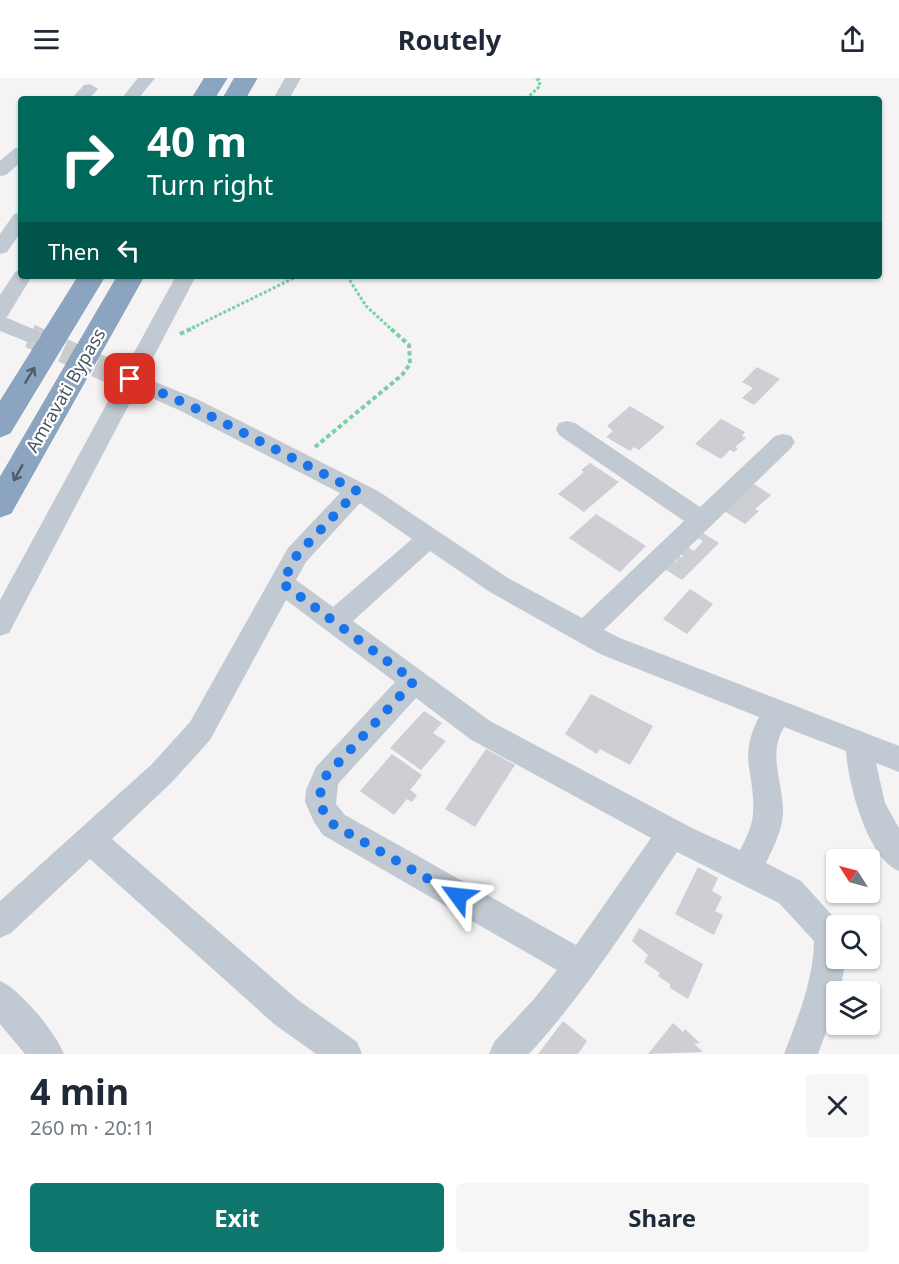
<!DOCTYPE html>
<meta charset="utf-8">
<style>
:root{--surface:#fff;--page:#f6f6f7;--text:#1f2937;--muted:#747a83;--accent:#0f766e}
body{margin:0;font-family:"Noto Sans",sans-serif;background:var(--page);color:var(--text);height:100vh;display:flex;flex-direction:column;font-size:22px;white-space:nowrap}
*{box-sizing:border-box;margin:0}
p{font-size:20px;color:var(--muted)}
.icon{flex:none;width:33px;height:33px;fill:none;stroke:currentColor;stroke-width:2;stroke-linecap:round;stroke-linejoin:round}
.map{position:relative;height:976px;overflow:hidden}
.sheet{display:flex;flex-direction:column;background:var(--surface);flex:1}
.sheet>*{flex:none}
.hud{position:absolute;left:18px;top:18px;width:864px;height:183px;border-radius:6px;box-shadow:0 2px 4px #0004;background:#00695c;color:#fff;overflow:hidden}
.needle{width:39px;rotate:306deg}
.tools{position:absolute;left:826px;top:771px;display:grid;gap:12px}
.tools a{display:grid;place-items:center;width:54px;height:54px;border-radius:6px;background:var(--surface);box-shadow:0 2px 4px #0004;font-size:30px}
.pin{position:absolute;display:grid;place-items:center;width:51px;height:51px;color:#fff;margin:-26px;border-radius:12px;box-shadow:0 3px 9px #0006}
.me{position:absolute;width:66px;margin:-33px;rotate:300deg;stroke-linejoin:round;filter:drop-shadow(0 0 4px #0008)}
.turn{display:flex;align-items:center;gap:21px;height:126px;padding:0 30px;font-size:27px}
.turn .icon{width:78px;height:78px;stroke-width:2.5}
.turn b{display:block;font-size:42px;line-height:51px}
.then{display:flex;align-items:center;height:57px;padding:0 30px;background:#0003;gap:12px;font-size:22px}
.round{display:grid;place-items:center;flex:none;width:63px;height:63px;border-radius:6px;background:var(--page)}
.overview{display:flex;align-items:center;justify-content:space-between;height:102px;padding:0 30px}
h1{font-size:36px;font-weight:700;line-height:45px}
.cta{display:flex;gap:12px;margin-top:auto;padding:12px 30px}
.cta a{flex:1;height:69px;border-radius:6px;background:var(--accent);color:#fff;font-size:24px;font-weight:700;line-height:69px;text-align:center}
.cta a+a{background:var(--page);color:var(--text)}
header{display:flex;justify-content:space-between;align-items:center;height:78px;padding:0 30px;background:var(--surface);font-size:27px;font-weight:700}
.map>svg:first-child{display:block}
</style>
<header><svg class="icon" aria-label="menu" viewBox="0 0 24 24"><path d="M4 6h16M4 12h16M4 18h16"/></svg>Routely<svg class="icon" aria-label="share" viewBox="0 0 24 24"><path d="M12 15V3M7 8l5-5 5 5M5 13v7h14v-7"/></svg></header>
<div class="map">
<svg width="899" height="976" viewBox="0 0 899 976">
<rect width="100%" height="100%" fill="#f5f3f3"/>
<g fill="#cdcfd5">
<path d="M757,289L780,301L754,327L742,320L753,310L742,304Z"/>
<path d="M630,328L665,349L639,372L634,369L630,373L606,359L613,353L607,348Z"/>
<path d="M721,341L745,354L742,358L746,360L735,369L738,371L734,374L730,372L721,381L695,366Z"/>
<path d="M590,385L619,404L584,434L558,416L584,394L581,392Z"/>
<path d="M754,406L771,417L755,431L759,433L745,446L724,433Z"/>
<path d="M596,436L646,468L620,494L569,460Z"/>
<path d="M703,455L719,465L682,502L663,490L671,482L676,484L679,477L681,480L683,477L679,475L686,468L694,473L703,463L698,460Z"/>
<path d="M690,511L713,526L687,556L663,541Z"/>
<path d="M591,616L653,648L630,687L600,671L597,676L565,656Z"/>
<path d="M424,633L442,645L433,655L446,663L421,692L390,670Z"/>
<path d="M486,671L515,687L475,749L445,731Z"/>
<path d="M392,676L422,697L410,712L417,717L412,724L407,721L394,737L360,713Z"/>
<path d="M698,789L718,800L712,813L722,819L715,833L723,837L714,857L675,836Z"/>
<path d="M639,850L703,886L688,921L670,910V906L658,898L660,895L644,884L648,877L632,863Z"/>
<path d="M563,943L587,963L578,976H538Z"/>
<path d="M673,945L683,954L685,951L700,965L694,966L703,974L648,976Z"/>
</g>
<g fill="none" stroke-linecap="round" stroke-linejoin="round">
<path stroke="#caccce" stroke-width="24" stroke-dasharray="24 12" stroke-linecap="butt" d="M30,258L112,294"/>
<defs>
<g id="highway">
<path d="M205,0H227L214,21H192Z"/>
<path d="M235,0H257L245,21H223Z"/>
<path d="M79,198H105L10,355L0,359V324Z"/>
<path d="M118,198H144L11,435L0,439V400Z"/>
</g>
</defs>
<use href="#highway" stroke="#7690ad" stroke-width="1"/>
<g stroke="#7ad0a6" stroke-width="3" stroke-dasharray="3 2" stroke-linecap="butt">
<path d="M526,21L540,8L539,2L534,0"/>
<path d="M347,198L366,228L390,250"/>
<path d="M192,250L298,198"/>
</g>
<g stroke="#7ad0a6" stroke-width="4" stroke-dasharray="4.5 3" stroke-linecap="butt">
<path d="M180,256L195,249"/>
<path d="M315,369L402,297L410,286L409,267L389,249"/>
</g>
<g fill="#c1cad2" fill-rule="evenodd">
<path d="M138,0H155L138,21H121Z"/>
<path d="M285,0H301L289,21H273Z"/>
<path d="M90,6L98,11L89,21H71L84,7Z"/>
<path d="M21,69V84L6,97L0,98V83L15,70Z"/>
<path d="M21,134V154L7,174L0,176V156L14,136Z"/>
<path d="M21,192V198H32L7,239H5L38,253L41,258L38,263L30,265L0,253V217L15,194Z"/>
<path d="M176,198H196L143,299L197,321L378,413L508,500L582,540L684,443L559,357L556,351L559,345L567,343L575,345L700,429L775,358L783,356L791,358L795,364L791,370L604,552L620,560L899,668V694L876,685L885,725L899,750V793C867,780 848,705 846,673L784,649C767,678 784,705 783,736C782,753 773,770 766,785L801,803L841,847L837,848V880H846L840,914H837V924L818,976H784C798,939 813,904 814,863L779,825L677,774C630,843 586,914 529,976H489L494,964L534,921L557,892L323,757L314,744L305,724L306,712L316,689L395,604L286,522L210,662L172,704L112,761L298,922L357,964L362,976H316L274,946L90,781L11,855L0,860V823L152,686L190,644L288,470L340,415L181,333L136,313L9,555L0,558V522L118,305L104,299L101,294L104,289L112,287L125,291ZM360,425L412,461L333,529L296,502L306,484ZM430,473L490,514L600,576L759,639C737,681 756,696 753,736C752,749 746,761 740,772L694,751L490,643L353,543ZM416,620L470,661L651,760L576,867L345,737L336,726L338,706Z"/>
<path d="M0,903C21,912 55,954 64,976H25L0,946Z"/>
</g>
<use href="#highway" fill="#8ba5c1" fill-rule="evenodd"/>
</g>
<defs><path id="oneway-shaft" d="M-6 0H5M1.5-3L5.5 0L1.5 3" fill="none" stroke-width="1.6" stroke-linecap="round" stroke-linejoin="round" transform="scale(1.5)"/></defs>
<g stroke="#505e6b">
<use href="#oneway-shaft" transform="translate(30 297) rotate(-59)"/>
<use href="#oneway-shaft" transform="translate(18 395) rotate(119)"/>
</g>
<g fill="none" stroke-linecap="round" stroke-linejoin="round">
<path stroke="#1a73e8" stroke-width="10" stroke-dasharray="0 18" d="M130,301L189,327L357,413L297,477L282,505L414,603L326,698C317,720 317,728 334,747L458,818"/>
</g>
<g text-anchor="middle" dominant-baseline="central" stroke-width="4.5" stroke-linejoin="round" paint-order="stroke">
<g font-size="18" fill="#4a5661" stroke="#fff">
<text transform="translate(65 312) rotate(-60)">Amravati Bypass</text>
</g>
</g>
</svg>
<div class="tools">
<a><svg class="needle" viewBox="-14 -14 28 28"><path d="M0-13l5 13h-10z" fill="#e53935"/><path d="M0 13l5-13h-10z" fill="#747a83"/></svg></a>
<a><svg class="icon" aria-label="search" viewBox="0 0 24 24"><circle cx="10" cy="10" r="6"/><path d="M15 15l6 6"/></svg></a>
<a><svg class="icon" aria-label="layers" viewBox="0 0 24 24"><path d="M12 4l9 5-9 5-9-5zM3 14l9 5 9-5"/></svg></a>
</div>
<div class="pin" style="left:130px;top:301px;background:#d93025"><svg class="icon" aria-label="arrive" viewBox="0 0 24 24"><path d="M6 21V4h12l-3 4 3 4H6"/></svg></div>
<svg class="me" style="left:458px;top:818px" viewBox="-20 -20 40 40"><path d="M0-17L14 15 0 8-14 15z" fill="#1a73e8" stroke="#fff" stroke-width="4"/></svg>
<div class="hud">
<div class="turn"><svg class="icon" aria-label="right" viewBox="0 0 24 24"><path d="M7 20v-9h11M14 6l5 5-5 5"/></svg><div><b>40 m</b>Turn right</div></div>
<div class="then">Then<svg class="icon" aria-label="left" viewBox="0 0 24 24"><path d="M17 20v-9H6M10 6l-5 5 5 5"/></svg></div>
</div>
</div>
<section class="sheet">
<div class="overview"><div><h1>4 min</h1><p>260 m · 20:11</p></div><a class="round"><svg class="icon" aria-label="close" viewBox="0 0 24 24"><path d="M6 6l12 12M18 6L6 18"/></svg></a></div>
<div class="cta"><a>Exit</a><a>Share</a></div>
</section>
